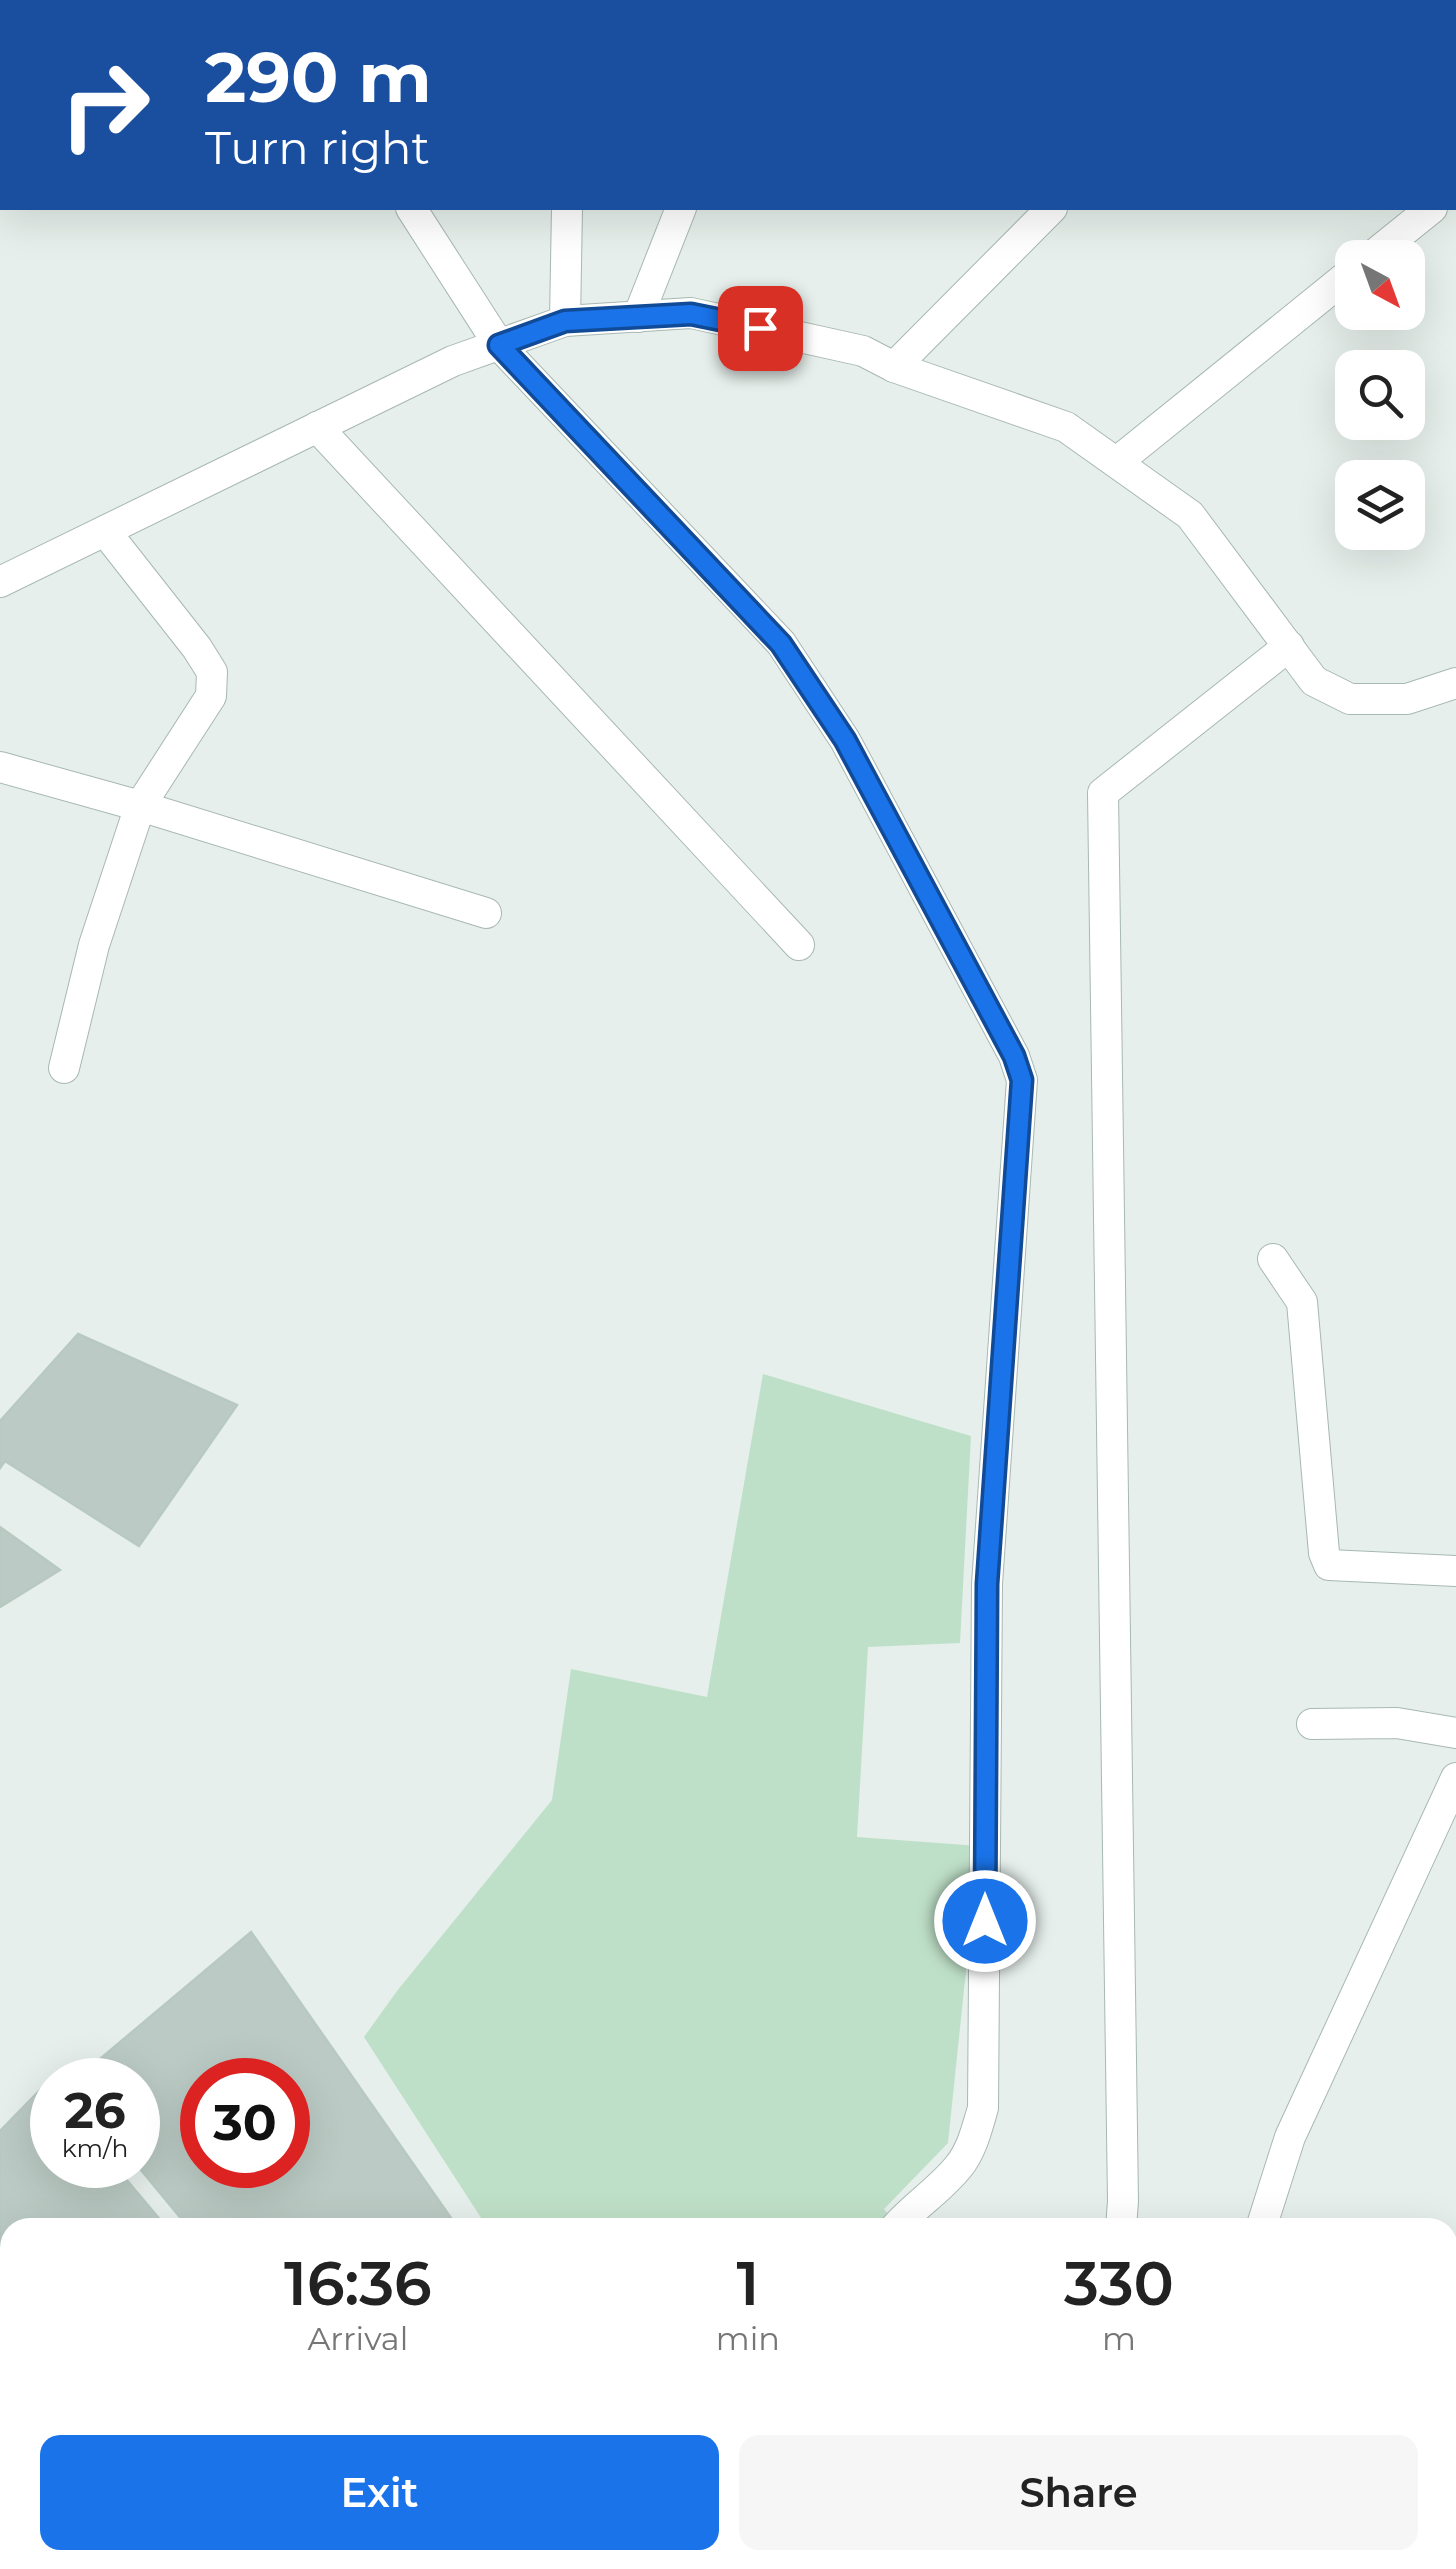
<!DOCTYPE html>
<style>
:root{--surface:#fff;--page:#f6f6f6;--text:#222;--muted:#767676;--accent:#1a73e8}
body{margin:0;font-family:Montserrat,sans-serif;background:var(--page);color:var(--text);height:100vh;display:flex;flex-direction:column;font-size:38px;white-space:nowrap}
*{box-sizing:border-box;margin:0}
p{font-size:32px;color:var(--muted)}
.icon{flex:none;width:55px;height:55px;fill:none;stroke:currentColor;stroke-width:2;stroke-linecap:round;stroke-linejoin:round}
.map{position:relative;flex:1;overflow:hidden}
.sheet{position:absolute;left:0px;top:2218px;width:1458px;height:352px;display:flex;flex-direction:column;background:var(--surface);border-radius:30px 30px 0 0;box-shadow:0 10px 40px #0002}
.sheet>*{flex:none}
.hud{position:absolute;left:0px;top:0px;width:1458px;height:210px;box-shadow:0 10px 40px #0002;background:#1a4fa0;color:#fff;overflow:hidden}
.needle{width:65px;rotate:139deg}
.controls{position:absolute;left:1335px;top:240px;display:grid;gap:20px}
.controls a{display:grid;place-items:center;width:90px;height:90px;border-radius:20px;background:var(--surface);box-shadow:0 10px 40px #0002;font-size:50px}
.speed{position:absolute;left:30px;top:2058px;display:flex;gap:20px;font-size:50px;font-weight:700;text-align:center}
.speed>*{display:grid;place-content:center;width:130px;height:130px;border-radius:50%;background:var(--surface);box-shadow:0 10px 40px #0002;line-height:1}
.speed small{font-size:25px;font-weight:400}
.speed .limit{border:15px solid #d22;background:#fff;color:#111}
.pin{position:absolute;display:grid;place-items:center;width:85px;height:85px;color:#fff;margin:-42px;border-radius:20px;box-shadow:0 5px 15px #0006}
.me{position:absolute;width:110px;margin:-55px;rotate:0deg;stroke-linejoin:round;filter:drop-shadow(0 0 8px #0008)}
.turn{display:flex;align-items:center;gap:35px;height:210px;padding:0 40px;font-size:45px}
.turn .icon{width:130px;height:130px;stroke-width:2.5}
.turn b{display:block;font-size:70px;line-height:85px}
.eta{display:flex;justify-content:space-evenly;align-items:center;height:170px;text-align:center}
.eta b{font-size:60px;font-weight:600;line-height:70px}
.cta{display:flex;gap:20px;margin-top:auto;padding:20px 40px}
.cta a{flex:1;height:115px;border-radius:20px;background:var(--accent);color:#fff;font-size:40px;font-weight:600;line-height:115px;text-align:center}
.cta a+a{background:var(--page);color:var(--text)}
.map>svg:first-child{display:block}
</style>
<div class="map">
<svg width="1456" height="2569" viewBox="0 0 1456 2569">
<rect width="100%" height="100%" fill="#e6efeb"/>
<path fill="#bfe0c8" d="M763,1374L971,1436L960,1643L868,1647L857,1837L979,1846L948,2143L884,2209L898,2227H487L364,2037L397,1991L552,1800L571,1669L707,1697Z"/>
<g fill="#bbcac4" stroke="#b8c9c2" stroke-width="2.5" fill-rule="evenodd">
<path d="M78,1334L237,1405L139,1546L5,1461L0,1468V1421Z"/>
<path d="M0,1527L60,1570L0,1607Z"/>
<path d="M251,1932L458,2228H189L137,2165L138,2080H75ZM202,2080H288V2165H202Z"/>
<path d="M46,2084L52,2092V2165H114L167,2228H10V2502L0,2515V2131Z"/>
</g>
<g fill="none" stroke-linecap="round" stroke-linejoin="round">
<defs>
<g id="minor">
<path d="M329,0V2"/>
<path d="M999,0L1002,2"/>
<path d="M1183,0L1185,2"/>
<path d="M22,2L23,0"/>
<path d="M600,2L601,0"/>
<path d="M831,2L833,0"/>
<path d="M1037,2L1040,0"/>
<path d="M1270,2L1275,0"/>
<path d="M0,95L2,84"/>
<path d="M1455,189L1456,188"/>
<path d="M411,208L499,345L781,643L845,740L1014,1056L1022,1080L987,1584L983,2108C977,2128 972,2150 959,2166C941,2189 914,2206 895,2228"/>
<path d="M1370,258L1432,208"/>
<path d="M638,317L681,208"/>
<path d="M565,321L567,208"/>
<path d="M894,367L1052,208"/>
<path d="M317,427L799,945"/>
<path d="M1117,462L1352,272"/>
<path d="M0,582L453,361L565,321L691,313L863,351L894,367L1066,427L1190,515L1314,681L1350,699H1407L1456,683"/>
<path d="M0,767L140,806L486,913"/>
<path d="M64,1068L94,945L140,806L211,696L212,672L197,648L105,531"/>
<path d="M1273,1259L1302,1302L1324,1553L1329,1565L1456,1571"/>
<path d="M1312,1724L1397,1723L1456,1733"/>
<path d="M1121,2228L1123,2201L1103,793L1289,646"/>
<path d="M1261,2228L1290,2137L1456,1778"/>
<path d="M698,2569L700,2560"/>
<path d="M1183,2569L1185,2560"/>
</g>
</defs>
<use href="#minor" stroke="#a8b8b2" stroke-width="32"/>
<use href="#minor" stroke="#fff" stroke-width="30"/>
</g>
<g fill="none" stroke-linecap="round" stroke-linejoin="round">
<defs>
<path id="route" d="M760,328L691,314L565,321L499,345L781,644L845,740L1014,1056L1022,1080L987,1584L985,1921"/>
</defs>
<use href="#route" stroke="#114b97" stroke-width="25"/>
<use href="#route" stroke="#1a73e8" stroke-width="18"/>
</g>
</svg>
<div class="controls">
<a><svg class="needle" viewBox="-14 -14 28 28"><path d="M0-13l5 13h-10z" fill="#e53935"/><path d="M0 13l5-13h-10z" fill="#767676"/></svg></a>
<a><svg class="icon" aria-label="search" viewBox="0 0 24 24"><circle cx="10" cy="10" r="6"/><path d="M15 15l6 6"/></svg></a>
<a><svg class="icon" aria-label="layers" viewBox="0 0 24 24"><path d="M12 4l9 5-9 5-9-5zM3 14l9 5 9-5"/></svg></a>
</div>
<div class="speed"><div>26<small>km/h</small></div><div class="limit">30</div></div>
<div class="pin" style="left:760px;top:328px;background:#d93025"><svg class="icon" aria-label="arrive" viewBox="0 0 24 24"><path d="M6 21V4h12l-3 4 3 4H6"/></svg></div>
<svg class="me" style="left:985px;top:1921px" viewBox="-20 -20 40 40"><circle r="17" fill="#1a73e8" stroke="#fff" stroke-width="3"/><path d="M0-11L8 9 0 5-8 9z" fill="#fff"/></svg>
<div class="hud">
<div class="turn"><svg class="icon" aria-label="right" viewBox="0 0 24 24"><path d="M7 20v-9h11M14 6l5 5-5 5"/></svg><div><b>290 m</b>Turn right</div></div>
</div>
<section class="sheet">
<div class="eta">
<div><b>16:36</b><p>Arrival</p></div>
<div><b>1</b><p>min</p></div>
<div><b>330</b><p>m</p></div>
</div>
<div class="cta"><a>Exit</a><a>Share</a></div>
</section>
</div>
